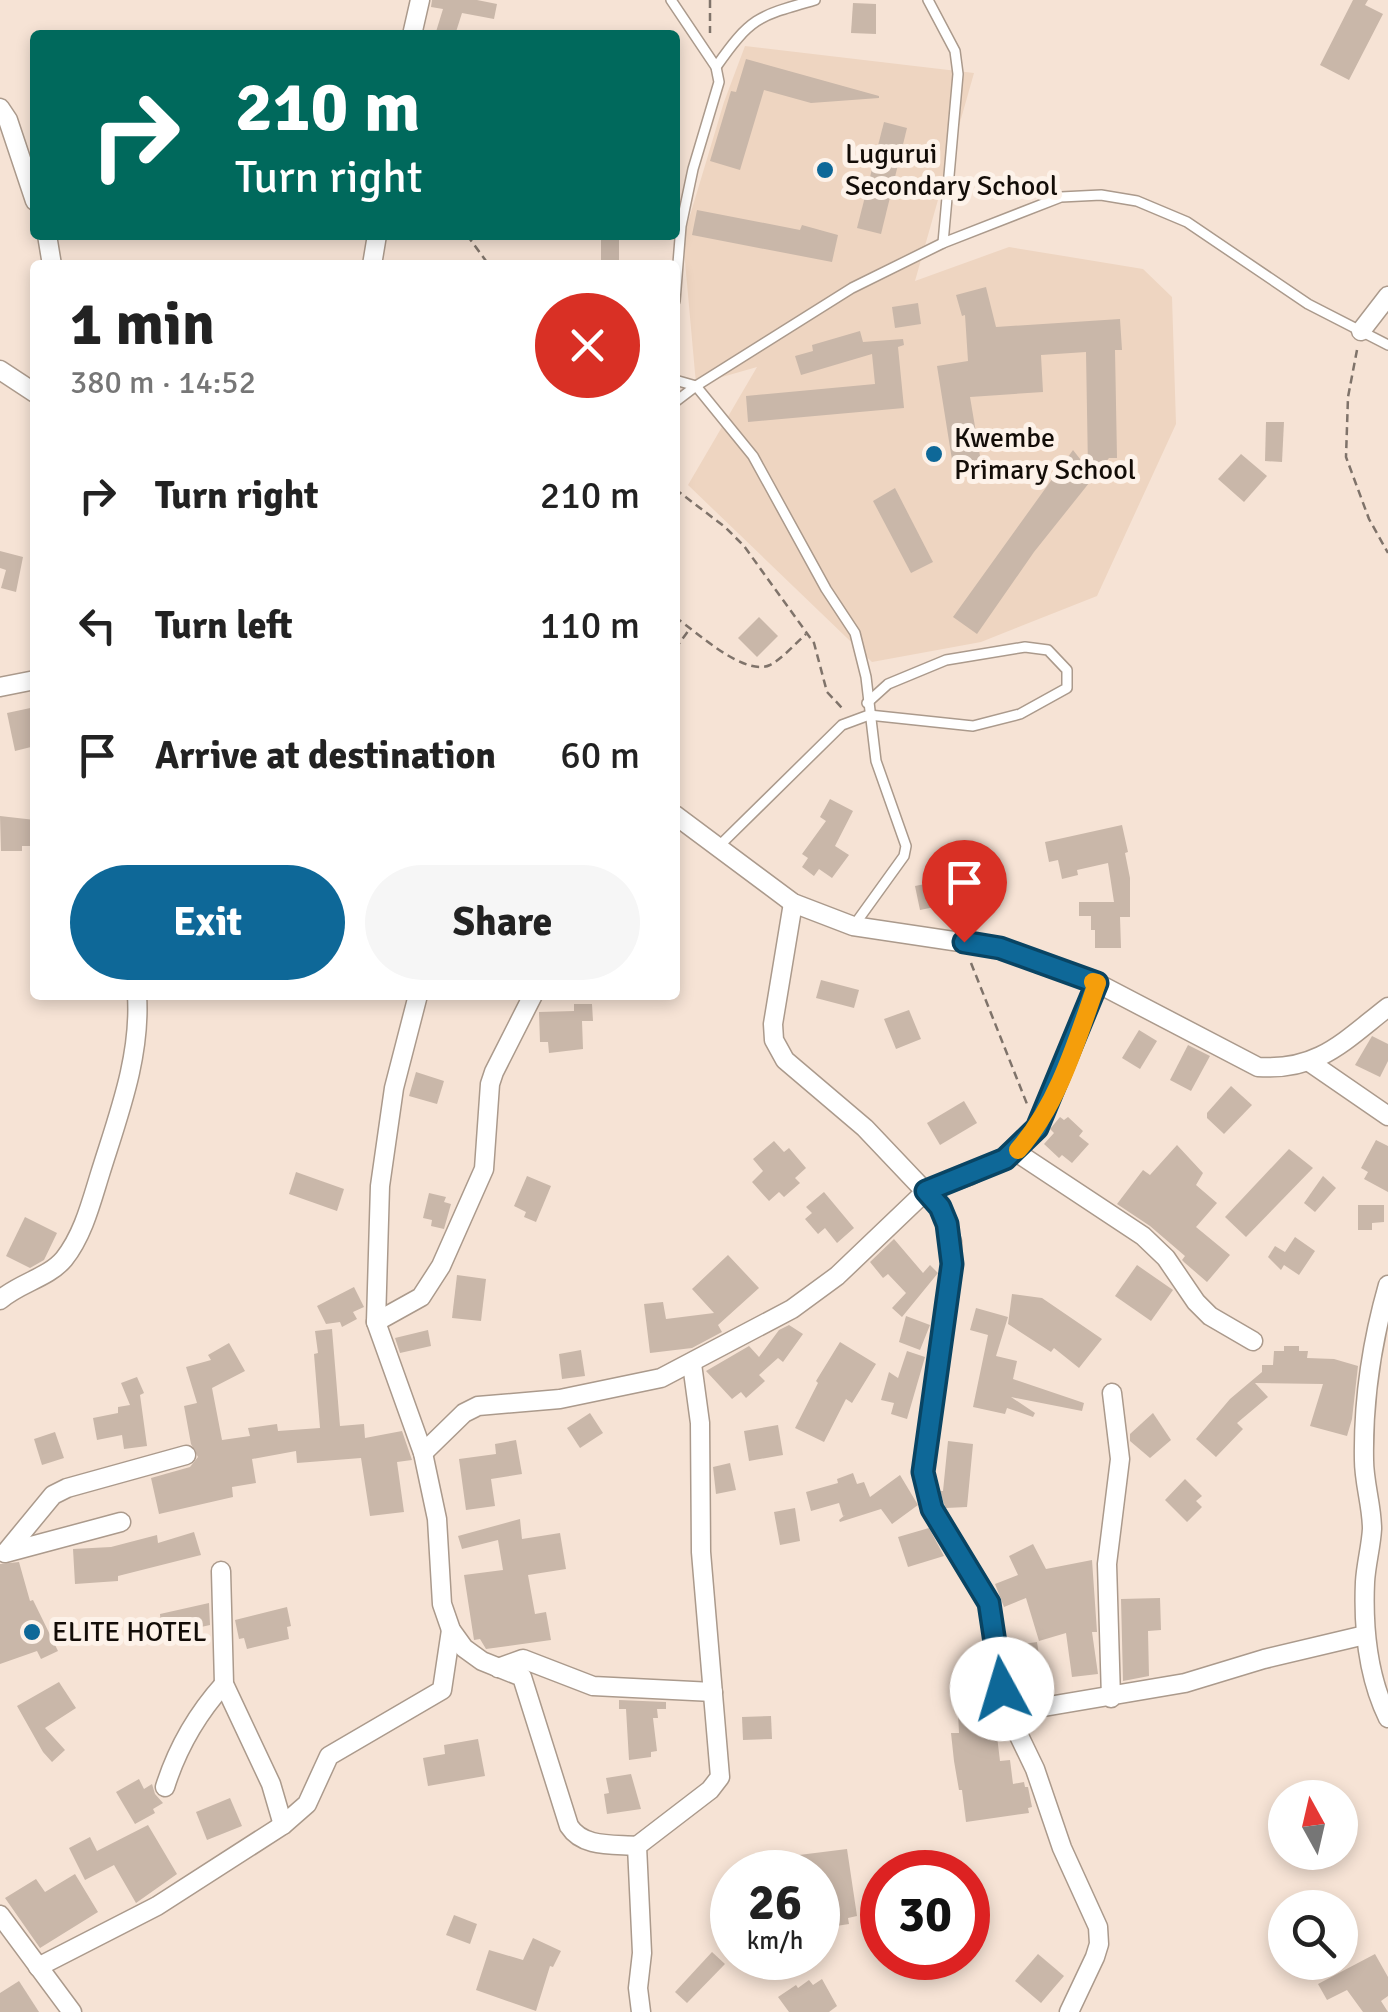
<!DOCTYPE html>
<meta charset="utf-8">
<style>
:root{--surface:#fff;--page:#f6f6f6;--text:#222;--muted:#767676;--accent:#0e6898}
body{margin:0;font-family:Signika,sans-serif;background:var(--page);color:var(--text);height:100vh;display:flex;flex-direction:column;font-size:38px;white-space:nowrap}
*{box-sizing:border-box;margin:0}
p{font-size:32px;color:var(--muted)}
.icon{flex:none;width:55px;height:55px;fill:none;stroke:currentColor;stroke-width:2;stroke-linecap:round;stroke-linejoin:round}
.map{position:relative;flex:1;overflow:hidden}
.drawer{position:absolute;left:30px;top:260px;width:650px;height:740px;display:flex;flex-direction:column;background:var(--surface);border-radius:10px;box-shadow:0 5px 15px #0003}
.drawer>*{flex:none}
.banner{position:absolute;left:30px;top:30px;width:650px;height:210px;border-radius:10px;box-shadow:0 5px 15px #0003;background:#00695c;color:#fff;overflow:hidden}
.needle{width:65px;rotate:352deg}
.tools{position:absolute;left:1268px;top:1780px;display:grid;gap:20px}
.tools a{display:grid;place-items:center;width:90px;height:90px;border-radius:50%;background:var(--surface);box-shadow:0 5px 15px #0003;font-size:50px}
.speed{position:absolute;left:710px;top:1850px;display:flex;gap:20px;font-size:50px;font-weight:700;text-align:center}
.speed>*{display:grid;place-content:center;width:130px;height:130px;border-radius:50%;background:var(--surface);box-shadow:0 5px 15px #0003;line-height:1}
.speed small{font-size:25px;font-weight:400}
.speed .limit{border:15px solid #d22;background:#fff;color:#111}
.pin{position:absolute;display:grid;place-items:center;width:85px;height:85px;color:#fff;margin:-102px -42px;border-radius:50% 50% 50% 0;rotate:-45deg;box-shadow:0 0 10px #0007}
.pin .icon{rotate:45deg}
.me{position:absolute;width:110px;margin:-55px;rotate:354deg;stroke-linejoin:round;filter:drop-shadow(0 0 8px #0008)}
.turn{display:flex;align-items:center;gap:35px;height:210px;padding:0 40px;font-size:45px}
.turn .icon{width:130px;height:130px;stroke-width:2.5}
.turn b{display:block;font-size:70px;line-height:85px}
.round{display:grid;place-items:center;flex:none;width:105px;height:105px;border-radius:52px;background:var(--page)}
.overview{display:flex;align-items:center;justify-content:space-between;height:170px;padding:0 40px}
h1{font-size:60px;font-weight:700;line-height:75px}
.primary-button{display:flex;gap:20px;margin-top:auto;padding:20px 40px}
.primary-button a{flex:1;height:115px;border-radius:60px;background:var(--accent);color:#fff;font-size:40px;font-weight:700;line-height:115px;text-align:center}
.primary-button a+a{background:var(--page);color:var(--text)}
ul{padding:0;list-style:none}
li{display:flex;align-items:center;gap:30px;height:130px;padding:0 40px}
li div{flex:1}
li b{display:block;font-size:38px}
li em{font-style:normal}
.map>svg:first-child{display:block}
</style>
<div class="map">
<svg width="1388" height="2012" viewBox="0 0 1388 2012">
<rect width="100%" height="100%" fill="#f6e3d5"/>
<path fill="#eed5c1" d="M745,46L974,73L915,281L1009,247L1143,269L1172,297L1176,424L1097,596L981,642L872,662L688,485L757,367L708,381L697,395L683,239L724,102Z"/>
<g fill="#c9b7a9">
<path d="M432,0H477L497,4L494,19L462,13L455,35H435L443,9L431,7Z"/>
<path d="M1353,0H1368L1365,5L1383,14L1349,80L1320,65Z"/>
<path d="M853,3L876,4V34L851,33Z"/>
<path d="M746,59L879,96V98L811,103L764,90L740,170L710,161L731,91L736,92Z"/>
<path d="M884,122L907,128L881,234L857,228Z"/>
<path d="M697,210L800,230L802,225L838,235L832,262L692,235Z"/>
<rect x="601" y="236" width="18" height="29"/>
<path d="M986,287L996,327L1120,319L1122,350H1115L1117,458H1109L1034,552L977,634L953,617L1073,450L1088,469L1086,352L1041,355L1043,392L970,397L981,462L953,466L937,366L968,361L965,315L962,316L956,295Z"/>
<path d="M918,303L921,324L895,328L892,307Z"/>
<path d="M860,331L863,342L903,339L904,345L898,347L904,408L748,422L746,396L875,384L872,354L801,375L795,356L813,351L812,345Z"/>
<path d="M1266,422H1284L1282,462L1265,461Z"/>
<path d="M1241,454L1267,476L1244,502L1218,479Z"/>
<path d="M895,488L933,562L911,573L873,501Z"/>
<path d="M0,551L23,557L16,592L1,588L6,570L0,568Z"/>
<path d="M759,617L778,636L757,657L738,638Z"/>
<path d="M35,707V746L15,751L7,713Z"/>
<path d="M830,799L853,811L835,846L849,855L832,878L819,869L814,876L802,867L808,858L802,854L826,821L820,817Z"/>
<path d="M0,816L35,820V846H22V851H1Z"/>
<path d="M1122,825L1128,852L1125,853L1130,878V917H1120L1121,948H1095V930H1091V916H1079V902H1114L1108,863L1077,870L1078,875L1062,879L1058,860L1049,862L1045,842Z"/>
<path d="M976,856L983,897L920,910L915,886L954,878L952,858Z"/>
<path d="M821,980L859,990L854,1008L816,998Z"/>
<path d="M574,1004H592L593,1021H582L583,1049L549,1053L548,1042H540L539,1012L574,1011Z"/>
<path d="M909,1010L921,1039L896,1049L884,1019Z"/>
<path d="M1139,1030L1157,1041L1140,1069L1122,1058Z"/>
<path d="M1372,1036L1388,1044V1061L1380,1077L1355,1065Z"/>
<path d="M1188,1045L1210,1056L1191,1091L1170,1080Z"/>
<path d="M416,1072L444,1081L437,1104L409,1096Z"/>
<path d="M1231,1086L1252,1105L1224,1134L1207,1118V1113Z"/>
<path d="M964,1101L977,1123L940,1145L927,1123Z"/>
<path d="M1060,1117L1064,1120L1068,1117L1083,1131L1079,1136L1089,1144L1072,1163L1062,1155L1059,1158L1044,1144L1054,1133L1050,1129Z"/>
<path d="M1376,1140L1388,1146V1192L1364,1179L1368,1172L1361,1168Z"/>
<path d="M774,1141L784,1152L789,1148L806,1168L795,1178L800,1183L784,1197L779,1192L769,1201L752,1182L763,1171L753,1159Z"/>
<path d="M1177,1145L1203,1173L1196,1185L1217,1203L1196,1227L1230,1255L1207,1282L1185,1263L1182,1260L1185,1256L1150,1226L1117,1204L1143,1170L1150,1175Z"/>
<path d="M1289,1149L1313,1168L1246,1237L1225,1217Z"/>
<path d="M296,1172L344,1189L337,1211L289,1194Z"/>
<path d="M527,1176L551,1186L536,1222L524,1217L526,1212L514,1206Z"/>
<path d="M1323,1176L1336,1188L1315,1212L1304,1203Z"/>
<path d="M824,1192L854,1228L837,1243L825,1228L818,1234L805,1219L812,1213L806,1207Z"/>
<path d="M429,1193L446,1197L444,1202L451,1204L444,1229L431,1226L432,1220L423,1218Z"/>
<path d="M1358,1205H1384V1222L1372,1223V1230H1358Z"/>
<path d="M25,1217L57,1233L44,1260L30,1268L6,1256Z"/>
<path d="M1295,1237L1315,1251L1299,1275L1284,1265L1281,1270L1268,1257L1275,1246L1285,1252Z"/>
<path d="M894,1239L923,1273L930,1265L938,1273L902,1317L892,1308L906,1293L888,1274L883,1278L870,1262Z"/>
<path d="M728,1255L759,1288L718,1325L722,1332L692,1348L650,1353L644,1304L663,1302L666,1319L714,1313L692,1289Z"/>
<path d="M1137,1265L1173,1290L1151,1321L1115,1296Z"/>
<path d="M457,1275L486,1279L481,1321L452,1318Z"/>
<path d="M354,1287L364,1307L353,1312L357,1319L342,1327L340,1322L326,1324L317,1306Z"/>
<path d="M1012,1294L1042,1298L1102,1339L1079,1368L1054,1348L1051,1352L1008,1324Z"/>
<path d="M976,1308L1008,1317L996,1356L1017,1361L1013,1379L1084,1403L1082,1411L1011,1397L1035,1413L1033,1417L1007,1408L1005,1414L973,1407L988,1335L970,1330Z"/>
<path d="M906,1316L930,1325L920,1350L899,1342Z"/>
<path d="M789,1325L803,1334L783,1362L778,1358L759,1375L765,1381L746,1398L741,1392L732,1399L706,1371L749,1346L759,1357L779,1330Z"/>
<path d="M332,1329L340,1426L364,1424L365,1438L402,1431L412,1460L397,1462L404,1512L370,1516L361,1458L297,1463L296,1451L252,1459L256,1483L232,1487L233,1497L159,1514L151,1478L190,1467L198,1457L191,1444L184,1406L197,1403L186,1367L211,1360L208,1355L229,1343L245,1371L212,1388L222,1440L250,1436L248,1428L277,1424L278,1431L320,1428L314,1354L318,1353L315,1331Z"/>
<path d="M428,1330L431,1346L400,1353L395,1338Z"/>
<path d="M840,1342L876,1364L852,1403L846,1399L824,1442L795,1428L818,1383L816,1381Z"/>
<path d="M1284,1346H1299V1351H1308L1307,1358L1334,1359L1358,1366L1352,1419L1347,1436L1310,1426L1323,1384L1255,1383L1268,1397L1237,1423L1243,1429L1216,1457L1196,1439L1230,1399L1262,1372V1365H1273L1274,1351H1284Z"/>
<path d="M581,1350L585,1376L562,1379L559,1354Z"/>
<path d="M907,1351L925,1357L907,1419L891,1414L894,1403L881,1400L889,1372L898,1378Z"/>
<path d="M137,1377L144,1393L140,1395L147,1446L124,1449L122,1435L97,1440L93,1418L118,1413V1407L130,1405L121,1383Z"/>
<path d="M590,1413L603,1433L580,1448L567,1428Z"/>
<path d="M1153,1413L1171,1440L1150,1458L1130,1441V1434Z"/>
<path d="M778,1425L783,1455L749,1461L744,1431Z"/>
<path d="M55,1432L64,1458L42,1465L34,1439Z"/>
<path d="M516,1440L522,1474L491,1479L495,1506L466,1510L459,1459L496,1454L495,1444Z"/>
<path d="M948,1441L973,1444L967,1507L946,1508L944,1504L940,1491H943Z"/>
<path d="M730,1463L736,1490L716,1494L713,1467Z"/>
<path d="M853,1473L857,1484L864,1482L870,1497L900,1475L918,1505L892,1524L881,1509L840,1522L839,1520L845,1515L843,1516L839,1503L811,1511L806,1492L838,1483L837,1479Z"/>
<path d="M1185,1479L1202,1496L1196,1501L1202,1507L1187,1522L1165,1500Z"/>
<path d="M795,1508L800,1541L780,1545L774,1512Z"/>
<path d="M520,1519L522,1539L560,1533L566,1569L528,1575L535,1614L546,1612L551,1640L486,1649L480,1639L474,1640L464,1575L503,1570L498,1540L462,1549L458,1536Z"/>
<path d="M929,1528L944,1556L908,1567L898,1537Z"/>
<path d="M194,1532L201,1555L118,1576V1581L75,1584L73,1549L111,1547L157,1535L158,1543Z"/>
<path d="M1033,1544L1046,1569L1092,1560L1097,1632H1092L1098,1674L1072,1677L1066,1633L1039,1641L1026,1598L1004,1607L995,1584L1018,1575L1009,1556Z"/>
<path d="M19,1562L30,1601L33,1600L58,1651L41,1659L37,1651L0,1664V1564Z"/>
<path d="M1160,1598L1161,1630L1148,1631L1149,1676L1123,1681L1121,1599Z"/>
<path d="M209,1603L210,1625L192,1629L191,1626L161,1628L160,1614Z"/>
<path d="M287,1607L291,1626L287,1627L289,1639L247,1649L244,1638L239,1639L235,1620Z"/>
<path d="M1037,1642L1040,1662L1013,1667L1010,1646Z"/>
<path d="M989,1674L993,1699L985,1702L989,1729L996,1728L1000,1761L1010,1760L1013,1784L1024,1782L1025,1787H1028L1032,1807L1028,1808L1029,1813L966,1822L962,1790H959L954,1761L951,1733H959L958,1712L950,1685Z"/>
<path d="M59,1682L76,1708L45,1728L65,1750L52,1762L43,1752L17,1706Z"/>
<path d="M619,1700L666,1702V1709H657L658,1718H653L657,1751L651,1752V1757L629,1760L626,1709H619Z"/>
<path d="M771,1716L772,1739L743,1740L742,1717Z"/>
<path d="M478,1739L485,1776L428,1786L423,1758L445,1754L444,1745Z"/>
<path d="M631,1774L641,1809L607,1814L604,1794L609,1793L606,1778Z"/>
<path d="M139,1779L144,1789L152,1784L155,1794L163,1803L153,1809L155,1813L135,1824L116,1792Z"/>
<path d="M230,1798L242,1826L207,1840L196,1812Z"/>
<path d="M148,1825L177,1874L136,1903L114,1865L85,1880L69,1848L90,1837L97,1851Z"/>
<path d="M847,1849L857,1916L848,1918L849,1924L830,1927L828,1921L818,1923V1872H793L791,1856Z"/>
<path d="M75,1874L98,1912L40,1948L5,1898L36,1879L45,1892Z"/>
<path d="M454,1915L477,1924L470,1944L446,1935Z"/>
<path d="M533,1938L561,1951L553,1967L550,1966L536,2011L476,1990L489,1950L523,1960Z"/>
<path d="M712,1952L725,1964L687,2003L675,1992Z"/>
<path d="M1038,1954L1064,1976L1041,2003L1015,1981Z"/>
<path d="M1375,1954L1388,1977V1996L1381,2001L1388,2012H1363L1347,1990L1327,2000L1318,1984Z"/>
<path d="M822,1979L837,2006L829,2012H789L778,1997L796,1985L798,1988L809,1980L813,1985Z"/>
<path d="M19,1981L39,2012H0V1993Z"/>
</g>
<g fill="none" stroke-linecap="round" stroke-linejoin="round">
<defs>
<g id="service">
<path d="M671,0L716,67L719,82L693,169L681,226L675,301"/>
<path d="M928,0L955,51L958,74L943,243"/>
<path d="M716,67C751,17 758,16 815,0"/>
<path d="M675,380L696,386L753,456L826,589L855,633L866,677L876,761L906,846L904,856L855,924"/>
<path d="M675,402L696,386L852,288L943,243L1061,197L1101,195L1137,201L1187,222L1308,304L1388,345"/>
<path d="M718,847L842,725L869,715L973,726L1020,714L1067,688V670L1048,650L1025,647L946,660L888,684L867,703"/>
</g>
<g id="minor">
<path d="M412,35L420,0"/>
<path d="M0,108L8,120L35,201"/>
<path d="M47,235L52,265"/>
<path d="M372,265L377,235"/>
<path d="M1361,331L1388,296"/>
<path d="M0,370L35,393"/>
<path d="M0,687L35,680"/>
<path d="M675,815L793,903L853,926L1000,948L1097,983L1258,1067C1318,1071 1343,1042 1388,1007"/>
<path d="M793,903L773,1024L774,1040L785,1060L865,1128L940,1207L952,1242V1264L923,1473L932,1509L989,1603L1008,1713L1035,1769L1062,1848L1098,1927L1099,1944L1095,1957L1069,2012"/>
<path d="M418,995L394,1088L380,1186L376,1322L423,1453L437,1519L442,1604L451,1630L464,1648L482,1661L522,1677L569,1826C583,1848 613,1844 637,1846"/>
<path d="M1311,1063L1388,1116"/>
<path d="M1016,1152L1143,1236L1166,1258L1196,1302L1210,1316L1253,1341"/>
<path d="M1388,1285C1372,1341 1363,1401 1364,1460C1364,1483 1372,1506 1372,1529C1371,1547 1366,1564 1365,1582C1363,1628 1368,1677 1388,1718"/>
<path d="M0,1300C19,1283 48,1278 64,1259C83,1235 91,1203 100,1174C118,1116 141,1057 137,995"/>
<path d="M376,1322L421,1297L441,1266L484,1169L490,1084L494,1072L533,995"/>
<path d="M423,1453L464,1413L478,1406L560,1399L661,1378L792,1309L837,1276L926,1191L971,1175L1016,1152L1037,1128L1097,983"/>
<path d="M6,1552L53,1495L67,1488L186,1455"/>
<path d="M5,1553L121,1522"/>
<path d="M221,1571L224,1684L271,1784L283,1825"/>
<path d="M498,1668L523,1659L593,1686L713,1692"/>
<path d="M1111,1698L1107,1564L1120,1459L1112,1393"/>
<path d="M1008,1713L1185,1683L1264,1659L1365,1635"/>
<path d="M165,1787C177,1749 197,1714 224,1684"/>
<path d="M0,1915L72,2012"/>
<path d="M38,1967L157,1906L283,1825L307,1804L329,1756L442,1690L451,1630"/>
<path d="M641,2012L638,1988L642,1953L637,1846L710,1790L720,1777L701,1552L700,1423L692,1364"/>
</g>
</defs>
<use href="#service" stroke="#ab9a8c" stroke-width="12"/>
<use href="#minor" stroke="#ab9a8c" stroke-width="21"/>
<g stroke="#7f736a" stroke-width="2.5" stroke-dasharray="8 5" stroke-linecap="butt">
<path d="M710,0V33"/>
<path d="M467,235L489,265"/>
<path d="M1357,350L1348,397L1346,457L1369,519L1388,553"/>
<path d="M675,489L725,527L744,546L814,643L827,692L843,709"/>
<path d="M675,617C697,632 744,677 770,665C783,658 795,644 806,634"/>
<path d="M675,649L689,630"/>
<path d="M971,963L1027,1104"/>
</g>
<use href="#service" stroke="#fff" stroke-width="9"/>
<use href="#minor" stroke="#fff" stroke-width="18"/>
</g>
<g fill="none" stroke-linecap="round" stroke-linejoin="round">
<defs>
<path id="route" d="M964,942L1000,948L1097,983L1037,1128L1005,1159L926,1191L940,1207L947,1224L952,1264L923,1472L932,1509L989,1603L1002,1689"/>
</defs>
<use href="#route" stroke="#094463" stroke-width="25"/>
<use href="#route" stroke="#0e6898" stroke-width="18"/>
<path stroke="#f59e0b" stroke-width="18" d="M1018,1150C1058,1105 1077,1040 1097,983L1093,982"/>
</g>
<g fill="#0e6898" stroke="#fdf2e9" stroke-width="4">
<circle cx="825" cy="170" r="10"/>
<circle cx="934" cy="454" r="10"/>
<circle cx="32" cy="1632" r="10"/>
</g>
<g text-anchor="middle" dominant-baseline="central" stroke-width="10" stroke-linejoin="round" paint-order="stroke">
<g font-size="28" fill="#130d08" stroke="#fdf2e9" text-anchor="start">
<text x="845" y="154">Lugurui<tspan x="845" dy="32">Secondary School</tspan></text>
<text x="954" y="438">Kwembe<tspan x="954" dy="32">Primary School</tspan></text>
<text x="52" y="1632">ELITE HOTEL</text>
</g>
</g>
</svg>
<div class="tools">
<a><svg class="needle" viewBox="-14 -14 28 28"><path d="M0-13l5 13h-10z" fill="#e53935"/><path d="M0 13l5-13h-10z" fill="#767676"/></svg></a>
<a><svg class="icon" aria-label="search" viewBox="0 0 24 24"><circle cx="10" cy="10" r="6"/><path d="M15 15l6 6"/></svg></a>
</div>
<div class="speed"><div>26<small>km/h</small></div><div class="limit">30</div></div>
<div class="pin" style="left:964px;top:942px;background:#d93025"><svg class="icon" aria-label="arrive" viewBox="0 0 24 24"><path d="M6 21V4h12l-3 4 3 4H6"/></svg></div>
<svg class="me" style="left:1002px;top:1689px" viewBox="-20 -20 40 40"><circle r="19" fill="#fff"/><path d="M0-13L10 11 0 6-10 11z" fill="#0e6898"/></svg>
<div class="banner">
<div class="turn"><svg class="icon" aria-label="right" viewBox="0 0 24 24"><path d="M7 20v-9h11M14 6l5 5-5 5"/></svg><div><b>210 m</b>Turn right</div></div>
</div>
<section class="drawer">
<div class="overview"><div><h1>1 min</h1><p>380 m · 14:52</p></div><a class="round" style="background:#d93025;color:#fff"><svg class="icon" aria-label="close" viewBox="0 0 24 24"><path d="M6 6l12 12M18 6L6 18"/></svg></a></div>
<ul>
<li><svg class="icon" aria-label="right" viewBox="0 0 24 24"><path d="M7 20v-9h11M14 6l5 5-5 5"/></svg><div><b>Turn right</b></div><em>210 m</em></li>
<li><svg class="icon" aria-label="left" viewBox="0 0 24 24"><path d="M17 20v-9H6M10 6l-5 5 5 5"/></svg><div><b>Turn left</b></div><em>110 m</em></li>
<li><svg class="icon" aria-label="arrive" viewBox="0 0 24 24"><path d="M6 21V4h12l-3 4 3 4H6"/></svg><div><b>Arrive at destination</b></div><em>60 m</em></li>
</ul>
<div class="primary-button"><a>Exit</a><a>Share</a></div>
</section>
</div>
